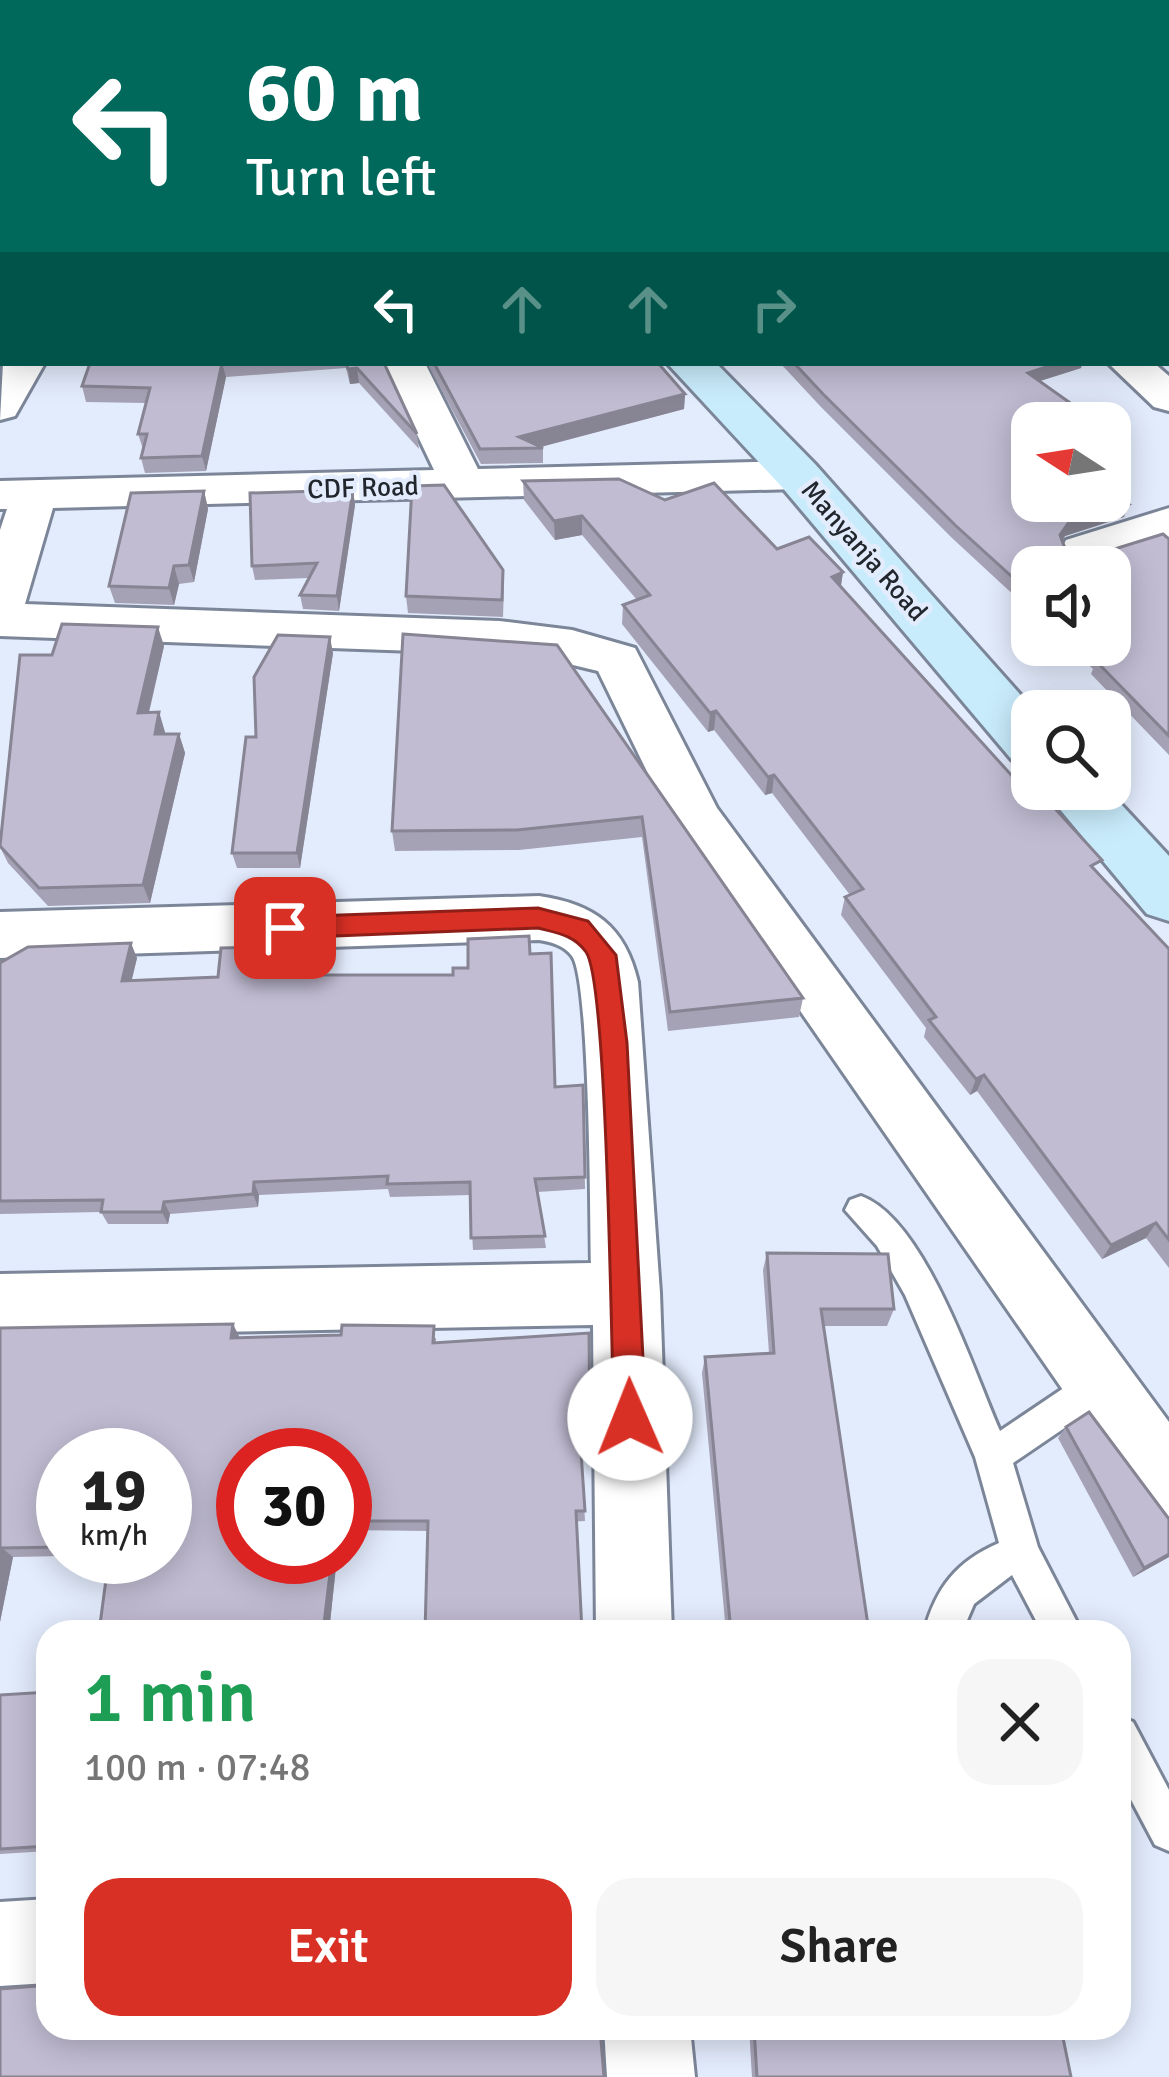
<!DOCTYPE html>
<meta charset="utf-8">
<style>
:root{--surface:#fff;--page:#f6f6f6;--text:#222;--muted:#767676;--accent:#d93025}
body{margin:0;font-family:Signika,sans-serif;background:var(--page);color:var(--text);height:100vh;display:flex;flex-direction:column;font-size:45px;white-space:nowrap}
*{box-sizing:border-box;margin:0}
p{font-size:39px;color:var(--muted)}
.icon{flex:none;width:66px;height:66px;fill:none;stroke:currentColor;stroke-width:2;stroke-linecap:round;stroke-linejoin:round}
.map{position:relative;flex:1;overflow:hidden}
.panel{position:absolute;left:36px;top:1620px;width:1095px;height:420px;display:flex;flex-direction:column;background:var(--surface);border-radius:36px;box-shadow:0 6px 30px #0003}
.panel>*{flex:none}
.guide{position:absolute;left:0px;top:0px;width:1170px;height:366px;box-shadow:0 6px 30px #0003;background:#00695c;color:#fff;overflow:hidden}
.needle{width:78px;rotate:282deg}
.tools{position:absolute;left:1011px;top:402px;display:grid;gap:24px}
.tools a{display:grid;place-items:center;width:120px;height:120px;border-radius:24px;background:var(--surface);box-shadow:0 6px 30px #0003;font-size:60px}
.speed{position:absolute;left:36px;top:1428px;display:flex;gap:24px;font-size:60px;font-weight:700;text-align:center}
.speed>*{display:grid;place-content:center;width:156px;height:156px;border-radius:50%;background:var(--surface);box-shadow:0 6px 30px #0003;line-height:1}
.speed small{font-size:30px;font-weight:400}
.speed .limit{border:18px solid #d22;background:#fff;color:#111}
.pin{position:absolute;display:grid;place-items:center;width:102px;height:102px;color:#fff;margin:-51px;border-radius:24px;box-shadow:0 6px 18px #0006}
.me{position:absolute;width:132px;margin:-66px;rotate:359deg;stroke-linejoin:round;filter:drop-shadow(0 0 9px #0008)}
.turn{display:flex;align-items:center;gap:42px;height:252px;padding:0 48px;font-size:54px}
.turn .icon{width:156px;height:156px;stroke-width:2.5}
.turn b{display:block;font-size:84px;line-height:102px}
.lanes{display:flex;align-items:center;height:114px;padding:0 48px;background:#0003;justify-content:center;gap:60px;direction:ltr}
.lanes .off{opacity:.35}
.round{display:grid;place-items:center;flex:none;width:126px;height:126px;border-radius:36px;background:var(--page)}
.headline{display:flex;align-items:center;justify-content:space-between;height:204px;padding:0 48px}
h1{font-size:72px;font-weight:600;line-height:90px;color:#1e9e55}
.cta{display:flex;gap:24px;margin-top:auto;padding:24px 48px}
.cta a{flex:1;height:138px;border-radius:36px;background:var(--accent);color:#fff;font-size:48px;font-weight:600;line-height:138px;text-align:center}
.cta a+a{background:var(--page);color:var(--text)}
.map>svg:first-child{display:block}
</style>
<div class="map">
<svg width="1169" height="2077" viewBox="0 0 1169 2077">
<rect width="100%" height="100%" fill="#e3ecfd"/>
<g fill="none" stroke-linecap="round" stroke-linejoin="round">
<defs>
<g id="lane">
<path d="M861,1196C925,1219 973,1370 1000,1431L1089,1371L1101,1366L1113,1371L1118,1383L1113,1395L1013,1463L1038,1547L1082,1632H1042L1012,1575L974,1604L962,1632H924C936,1587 957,1561 999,1543L975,1457L905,1295L877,1246L845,1210L850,1200Z"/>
<path d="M1119,1716L1133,1722L1169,1790V1851L1155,1845L1119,1777Z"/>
</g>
<g id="street">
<path d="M117,0H149L151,3H119Z"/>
<path d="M685,0H718L720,3H687Z"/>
<path d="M748,0H791L746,3Z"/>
<path d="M3,363H45L15,416L0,420Z"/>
<path d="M383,363H425L478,469L798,461L814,465L820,475L814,485L798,489L53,508L25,604L499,621L572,630L635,648L717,808L1169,1422V1518L1144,1507L677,833L598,671L548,659L499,654L0,636V530L7,509H0V481L434,470Z"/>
<path d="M1108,363H1154L1169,376V411L1154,407Z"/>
<path d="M1169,508V539L1083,566L1066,562L1060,551L1066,540Z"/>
<path d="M539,896C594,904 625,926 638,982L660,1293L672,1632H596L593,1325L0,1336V1274L591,1263C590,1217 590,980 572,956C564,945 551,942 539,940L0,958V912Z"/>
<path d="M48,1899V1983L0,1986V1902Z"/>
<path d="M604,2028H690L695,2077H607Z"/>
</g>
<g id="secondary">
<path d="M350,0H385L387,3H352Z"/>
<path d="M667,363H716L815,464L1035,711L1032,766L1012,760L781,486Z"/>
<path d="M1043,789H1107L1169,856V921L1147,914Z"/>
</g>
</defs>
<use href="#lane" stroke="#7c8699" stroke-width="6"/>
<use href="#street" stroke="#7c8699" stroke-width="6"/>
<use href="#secondary" stroke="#7c8699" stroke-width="6"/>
<use href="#lane" fill="#fff" fill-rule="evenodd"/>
<use href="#street" fill="#fff" fill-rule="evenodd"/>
<use href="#secondary" fill="#c9ecfc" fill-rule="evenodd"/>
</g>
<g fill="#a6a2b5">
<path d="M803,0H1169V29L1167,30V3H807Z"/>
<path d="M90,363H384L417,434L419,449L359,383L350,384L346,368L226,377L206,471L145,473L141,458L143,449L138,434L146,403L86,402L82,386Z"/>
<path d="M427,363H658L685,394L684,409L541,447L543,448V463L481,464Z"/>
<path d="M780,363H1082L1081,368L1040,381L1032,423L1111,488L1124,517L1065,536L1062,540L1066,551L1089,557L1169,539V755L1091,674L1093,669L1068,645H1110L1032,567V612L952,538L821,407Z"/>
<path d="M523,481L777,549L843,572L841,586L1169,950V1268L1146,1238L1102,1259L977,1091L970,1095L924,1037L926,1028L841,915L845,897L850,895L772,793L765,795L714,730L708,732L622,624L623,605L637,600L582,535L555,540L524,500Z"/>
<path d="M353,490L355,505L339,611L303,609L300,595L309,578L255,580L252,566Z"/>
<path d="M204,491L208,509L194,582L179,584L174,605L115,603L109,586Z"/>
<path d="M504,587L503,617L408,613L406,596Z"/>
<path d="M557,645L803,998L799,1017L668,1031L642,837L519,850L395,851L392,831Z"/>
<path d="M164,646L149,713L159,712L165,734H179L185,753L150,903L48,906L8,863L0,847V832Z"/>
<path d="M333,653L300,868H237L232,853L256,737Z"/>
<path d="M273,947L277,962L276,975H453L468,968L530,954L555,1087L583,1085L585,1189L537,1192L546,1248L473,1250L470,1195L390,1197L388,1189L259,1195L258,1207L170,1214L168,1224H108L101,1212L0,1214V963L137,958L131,981L218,977Z"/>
<path d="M767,1253L894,1309L887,1326H823L869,1632H726L702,1373L705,1357L769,1353L763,1270Z"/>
<path d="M0,1328L239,1336V1338H436V1342L589,1333L590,1448H581L585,1521L427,1531L345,1530V1455H243L337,1557L329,1632H99L165,1557L63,1455V1556L13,1557L0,1622Z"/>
<path d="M1066,1427L1169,1519V1557L1133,1577L1058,1438Z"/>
<path d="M48,1692V1851L0,1854V1695Z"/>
<path d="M749,2028H1061L1071,2077H752Z"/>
</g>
<g fill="#878493">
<path d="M3,213V240L0,245V218Z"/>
<path d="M3,316V344L0,349V322Z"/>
<path d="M222,363L226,377L206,471L202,456Z"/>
<path d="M1058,363H1082L1081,368L1024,386L1028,373Z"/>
<path d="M357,368L359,383L350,384L348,369Z"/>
<path d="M685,394L684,409L536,448L519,437Z"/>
<path d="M1083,412L1079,423H1049Z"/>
<path d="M353,490L355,505L339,611L337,596Z"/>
<path d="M204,491L208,509L194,582L189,565Z"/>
<path d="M1129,504L1124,517L1065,536L1056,549L1060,535L1069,522Z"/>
<path d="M582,516V535L555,540L554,521Z"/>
<path d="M174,566L179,584L174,605L169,588Z"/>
<path d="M843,572L840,591L832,577Z"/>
<path d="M158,627L164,646L144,732L138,713Z"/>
<path d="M330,637L333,653L300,868L297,853Z"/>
<path d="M716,711L714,730L708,732L710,713Z"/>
<path d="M159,712L165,732L161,753L155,734Z"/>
<path d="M179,734L185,753L150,903L143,885Z"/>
<path d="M774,775L772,793L765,795L768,777Z"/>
<path d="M131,943L137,958L128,996L122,981Z"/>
<path d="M273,947L277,962L274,990L270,975Z"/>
<path d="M984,1075L977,1091L970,1095L976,1079Z"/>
<path d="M254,1182L259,1195L258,1207L253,1194Z"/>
<path d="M164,1202L170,1214L168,1224L162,1212Z"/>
<path d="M1156,1223L1146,1238L1102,1259L1111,1245Z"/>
<path d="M233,1324L239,1336L237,1350L231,1338Z"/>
<path d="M2,1548L13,1557L0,1622V1557Z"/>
<path d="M1169,1554V1557L1133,1577L1144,1568Z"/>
<path d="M332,1557H337L329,1632H323Z"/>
</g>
<g fill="#c1bcd2" stroke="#878493" stroke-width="3">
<path d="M0,0H88L87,3H3V213L0,218Z"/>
<path d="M172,0H335L338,3H171Z"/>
<path d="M460,0H674L677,3H463Z"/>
<path d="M821,0H1169V17L1167,18V3H825Z"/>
<path d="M1167,39L1169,41V111H1167Z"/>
<path d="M1167,181L1169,183V269L1167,267Z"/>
<path d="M0,292H3V316L0,322Z"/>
<path d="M90,363H222L202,456L141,458L147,434H138L150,388L82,386Z"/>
<path d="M346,363H384L417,434L357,368L348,369Z"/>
<path d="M434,363H658L685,394L519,437L543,448L480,449Z"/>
<path d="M794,363H1058L1028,373L1083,412L1050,423H1032V501H1110V487L1129,504L1069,522L1060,535L1066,551L1089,557L1163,534L1169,539V736L1096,661L1102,658L1087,645H1110V567H1032V595L955,525L823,394Z"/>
<path d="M619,479L665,500L714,483L777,549L809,537L843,572L832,577L1023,788L1032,784V789H1037L1102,860L1091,866L1169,949V1240L1156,1223L1111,1245L984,1075L976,1079L929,1020L936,1017L845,897L863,889L774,775L768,777L716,711L710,713L623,605L650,595L582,516L554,521L523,481Z"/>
<path d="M444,485L503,570L502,600L406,596L412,486Z"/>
<path d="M353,490L337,596L300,595L317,563L252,566L250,493Z"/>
<path d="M204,491L189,565L174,566L169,588L109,586L131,493Z"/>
<path d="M62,624L158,627L138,713L159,712L155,734H179L143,885L39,888L0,846L20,655H52Z"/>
<path d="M403,634L557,645L803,998L670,1012L642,817L517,830L392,831Z"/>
<path d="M278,635L330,637L297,853H232L246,737H256L254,677Z"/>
<path d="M529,936L530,954L551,953L555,1087L583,1085L585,1177L535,1179L545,1236L471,1238L470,1182L387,1184L388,1176L254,1182L253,1194L164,1202L162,1212H101L103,1200L0,1201V963L28,947L131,943L122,981L218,977L221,948L273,947L270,975H453V968H468V939Z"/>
<path d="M767,1253L888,1254L894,1309H821L869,1632H731L705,1357L774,1353Z"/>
<path d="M233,1324L231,1338L341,1335L342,1325L434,1326L433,1343L589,1333L590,1437H580L585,1511H576L582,1632H425L428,1521H345V1455H243V1557H332L323,1632H99L109,1557H165V1455H63V1547L2,1548L0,1557V1328Z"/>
<path d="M1089,1412L1169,1519V1554L1144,1568L1066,1427Z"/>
<path d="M48,1692V1846L0,1849V1695Z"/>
<path d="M48,1979V2028H600L604,2077H0V1989L37,1986L41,1980Z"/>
<path d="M754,2028H1061L1071,2077H757Z"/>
</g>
<path fill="#d93025" stroke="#8d1f18" stroke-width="3" d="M538,908L588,921L616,955L627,1043L646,1418L641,1429L630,1434L618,1429L614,1418C611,1354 608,983 586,952C574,935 557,933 538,928L285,938L272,928L285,917Z"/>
<g text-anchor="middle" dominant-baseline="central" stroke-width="9" stroke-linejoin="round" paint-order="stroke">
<g font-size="27" fill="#21252c" stroke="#e3ecfd">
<text transform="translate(363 488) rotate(-2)">CDF Road</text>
<text transform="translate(864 551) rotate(49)">Manyanja Road</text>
</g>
</g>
</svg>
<div class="tools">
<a><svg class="needle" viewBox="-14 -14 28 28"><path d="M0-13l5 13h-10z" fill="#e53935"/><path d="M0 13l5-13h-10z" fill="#767676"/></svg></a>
<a><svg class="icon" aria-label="sound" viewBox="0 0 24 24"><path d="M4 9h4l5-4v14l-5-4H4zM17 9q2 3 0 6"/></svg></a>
<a><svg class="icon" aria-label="search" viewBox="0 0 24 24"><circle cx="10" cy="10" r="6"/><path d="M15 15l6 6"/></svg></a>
</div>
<div class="speed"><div>19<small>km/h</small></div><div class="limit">30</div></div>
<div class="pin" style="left:285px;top:928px;background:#d93025"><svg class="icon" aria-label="arrive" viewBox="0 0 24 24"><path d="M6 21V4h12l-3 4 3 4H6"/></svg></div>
<svg class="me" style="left:630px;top:1418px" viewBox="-20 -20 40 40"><circle r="19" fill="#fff"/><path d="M0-13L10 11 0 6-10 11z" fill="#d93025"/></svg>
<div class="guide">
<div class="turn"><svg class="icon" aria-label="left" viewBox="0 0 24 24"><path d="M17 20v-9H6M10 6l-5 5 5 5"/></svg><div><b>60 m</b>Turn left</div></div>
<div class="lanes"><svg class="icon" aria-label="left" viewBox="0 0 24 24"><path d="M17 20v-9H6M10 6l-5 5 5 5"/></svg><svg class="icon off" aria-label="ahead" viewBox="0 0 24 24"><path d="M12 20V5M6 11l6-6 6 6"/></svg><svg class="icon off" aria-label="ahead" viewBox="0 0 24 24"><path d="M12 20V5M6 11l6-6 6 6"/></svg><svg class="icon off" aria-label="right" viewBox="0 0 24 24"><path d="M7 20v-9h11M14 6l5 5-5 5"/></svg></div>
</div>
<section class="panel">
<div class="headline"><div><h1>1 min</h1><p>100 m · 07:48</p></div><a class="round"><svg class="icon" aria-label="close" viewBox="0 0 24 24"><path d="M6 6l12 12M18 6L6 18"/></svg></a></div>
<div class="cta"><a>Exit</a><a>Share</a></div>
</section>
</div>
